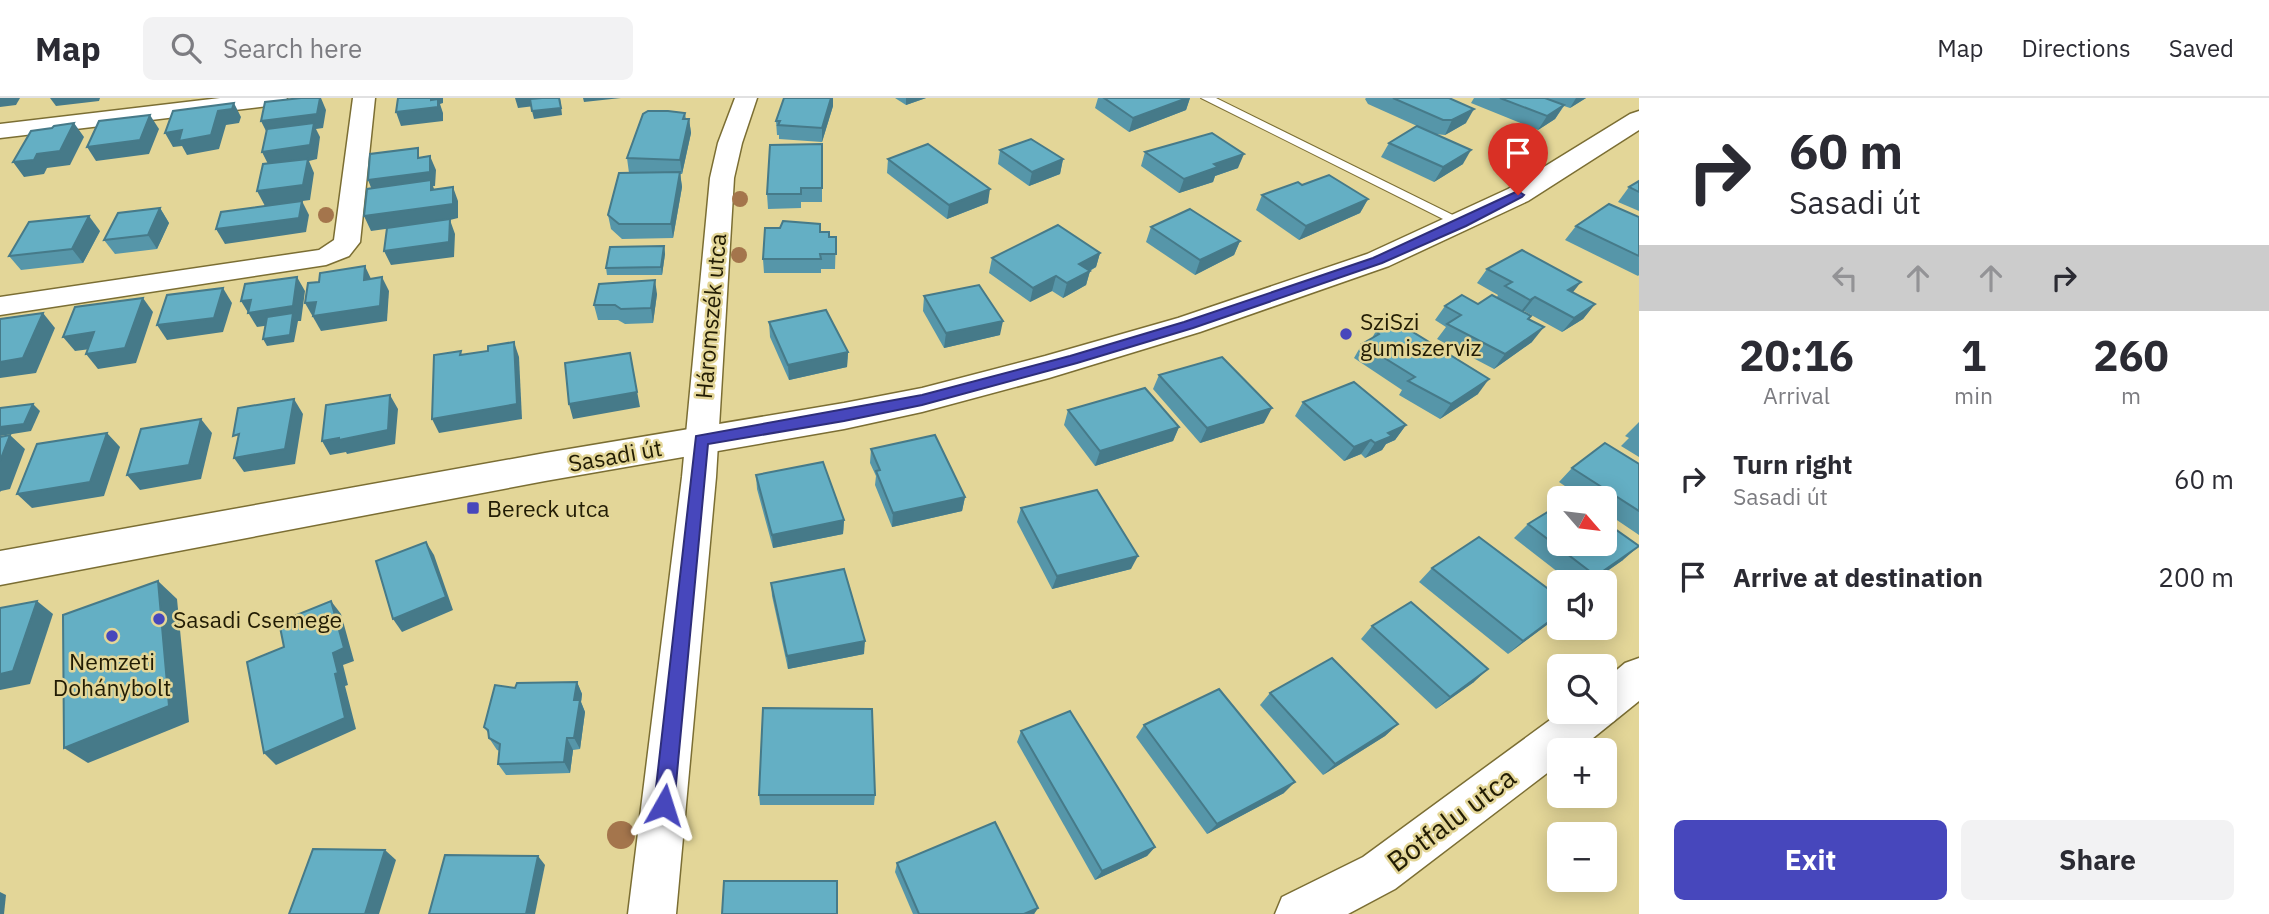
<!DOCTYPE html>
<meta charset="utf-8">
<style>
:root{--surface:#fff;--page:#f2f2f3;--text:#2b2b33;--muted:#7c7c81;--line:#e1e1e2;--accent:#4747bc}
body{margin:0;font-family:"IBM Plex Sans",sans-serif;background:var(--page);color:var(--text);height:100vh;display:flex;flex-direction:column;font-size:26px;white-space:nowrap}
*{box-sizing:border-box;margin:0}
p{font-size:23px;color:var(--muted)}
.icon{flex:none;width:38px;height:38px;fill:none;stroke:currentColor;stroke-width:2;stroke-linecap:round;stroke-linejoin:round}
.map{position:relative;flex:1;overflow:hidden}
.drawer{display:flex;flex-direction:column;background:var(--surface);width:630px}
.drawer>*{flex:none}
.guide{background:#fff;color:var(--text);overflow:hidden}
.needle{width:46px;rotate:118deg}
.buttons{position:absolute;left:1547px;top:388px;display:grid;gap:14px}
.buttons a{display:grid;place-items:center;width:70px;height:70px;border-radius:10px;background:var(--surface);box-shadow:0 4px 18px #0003;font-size:35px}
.pin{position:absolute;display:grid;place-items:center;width:60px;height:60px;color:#fff;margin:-72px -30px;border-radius:50% 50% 50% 0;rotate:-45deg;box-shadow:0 0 7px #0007}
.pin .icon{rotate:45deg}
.me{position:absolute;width:77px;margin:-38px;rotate:6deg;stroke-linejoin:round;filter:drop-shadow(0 0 5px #0008)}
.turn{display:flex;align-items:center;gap:24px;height:147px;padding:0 35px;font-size:32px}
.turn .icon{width:91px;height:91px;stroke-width:2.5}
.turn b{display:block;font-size:49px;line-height:60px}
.lanes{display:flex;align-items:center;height:66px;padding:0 35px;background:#0003;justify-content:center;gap:35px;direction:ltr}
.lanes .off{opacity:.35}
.eta{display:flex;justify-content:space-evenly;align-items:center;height:119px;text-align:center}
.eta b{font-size:42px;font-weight:700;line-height:49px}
.action{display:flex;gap:14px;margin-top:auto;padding:14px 35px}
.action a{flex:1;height:80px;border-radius:10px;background:var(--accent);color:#fff;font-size:28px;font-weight:700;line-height:80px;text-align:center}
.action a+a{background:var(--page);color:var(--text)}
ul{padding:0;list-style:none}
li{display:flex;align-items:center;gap:21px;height:98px;padding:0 35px}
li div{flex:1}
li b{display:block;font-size:26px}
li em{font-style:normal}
header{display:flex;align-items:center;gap:42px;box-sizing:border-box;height:98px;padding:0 35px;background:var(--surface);border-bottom:2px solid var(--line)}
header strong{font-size:33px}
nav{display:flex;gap:38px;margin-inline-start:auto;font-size:24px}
.search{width:490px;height:63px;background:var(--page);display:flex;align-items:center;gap:18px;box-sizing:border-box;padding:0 24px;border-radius:10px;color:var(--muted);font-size:26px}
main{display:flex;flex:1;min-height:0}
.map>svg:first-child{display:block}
</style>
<header>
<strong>Map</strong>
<div class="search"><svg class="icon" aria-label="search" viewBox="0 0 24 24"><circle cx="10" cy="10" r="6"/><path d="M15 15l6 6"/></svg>Search here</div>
<nav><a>Map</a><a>Directions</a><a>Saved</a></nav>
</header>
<main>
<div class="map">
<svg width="1639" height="816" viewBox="0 0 1639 816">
<rect width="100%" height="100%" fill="#e3d698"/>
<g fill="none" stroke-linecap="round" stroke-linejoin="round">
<defs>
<path id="service" d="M1201,0H1216L1469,125L1462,129L1457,128Z"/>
<g id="minor">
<path d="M220,0H287L284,5L276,7L0,40V26Z"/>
<path d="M353,0H375L360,144L349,158L326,167L0,217V199L319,152L334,142Z"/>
<path d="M735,0H757L742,45L734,80L716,379L676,816H628L682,379L710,80L718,45Z"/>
<path d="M1639,560V603L1577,653H1559V666L1395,791L1348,816H1275L1282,799L1363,759L1561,614H1605V582L1625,565Z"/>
</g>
<path id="tertiary" d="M1639,13V32L1528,103L1389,168L1200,234L1049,280L922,314L844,331L545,383L0,487V453L545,355L844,305L922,290L1045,258L1178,220L1367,156L1508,91L1630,16Z"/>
</defs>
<use href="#service" stroke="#7b6e33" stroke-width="2"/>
<use href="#minor" stroke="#7b6e33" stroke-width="3"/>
<use href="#tertiary" stroke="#7b6e33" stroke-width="3"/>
<use href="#service" fill="#fff" fill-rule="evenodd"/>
<use href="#minor" fill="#fff" fill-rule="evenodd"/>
<use href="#tertiary" fill="#fff" fill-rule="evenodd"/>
</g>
<g fill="#a4754c">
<circle cx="740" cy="101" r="8"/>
<circle cx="326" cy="117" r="8"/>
<circle cx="739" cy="157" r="8"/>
<circle cx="621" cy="737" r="14"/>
</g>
<g fill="#5696a9">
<path d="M784,0H833V8L822,44L779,41V37H777L776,23Z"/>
<path d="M895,0H926L906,7Z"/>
<path d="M1098,0H1190L1186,12L1129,34L1095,10Z"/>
<path d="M1366,0H1449L1466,25L1445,37L1435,36L1368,6L1365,1Z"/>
<path d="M1474,0H1586L1570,10L1564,8L1555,21L1538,32L1471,5Z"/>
<path d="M685,15L686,21H689L691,35L682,76H680L682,89L673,140L622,141L611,131L608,117L629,75L627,60Z"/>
<path d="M1389,45L1463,66L1434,84L1381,59Z"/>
<path d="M822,46V104H801V110L768,111L767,96Z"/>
<path d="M1000,52L1063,61L1060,76L1029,88L998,66Z"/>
<path d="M1145,54L1238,70L1215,78L1213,84L1179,95L1141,68Z"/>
<path d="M888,61L988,105L947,121L887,75Z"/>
<path d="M1639,83V113L1618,104L1629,89Z"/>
<path d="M1302,87L1368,101L1360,115L1299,142L1256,112L1262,97Z"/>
<path d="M160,110L169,125L157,151L115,156L104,142Z"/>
<path d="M1639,119V177L1638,178L1565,142L1576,128Z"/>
<path d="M1151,129L1240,143L1234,157L1195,177L1146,144Z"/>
<path d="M100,133L83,165L21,172L9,158Z"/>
<path d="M820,134L829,139H836L835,171H821V175H764L763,161Z"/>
<path d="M664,148L665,156L662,177H607L606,170Z"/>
<path d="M1100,155L1096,169L1090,173L1086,187L1063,200L1052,193L1030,204L989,175L992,160Z"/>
<path d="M1487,171L1595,206L1583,221L1562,234L1524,213L1523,214L1531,218L1529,221L1532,244L1494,271L1437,241L1446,229L1435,222L1445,208L1478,206L1497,199L1498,197L1477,185Z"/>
<path d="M657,196L653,225L625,226L618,222H598L594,207Z"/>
<path d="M924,198L1000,237L944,250L923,213Z"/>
<path d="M769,224L848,254L847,269L789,282L770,239Z"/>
<path d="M1376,233L1478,296L1440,321L1399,297L1402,292L1354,260L1362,246L1372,240Z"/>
<path d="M1159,277L1264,325L1200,345L1153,291Z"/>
<path d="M1303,304L1406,327L1395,342L1386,346L1382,352L1365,360L1361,356L1344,363L1295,318Z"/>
<path d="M1068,312L1179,329L1173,343L1095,368L1064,327Z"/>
<path d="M1639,324V359L1621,348L1629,340L1625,338Z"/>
<path d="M871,351L965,399L962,413L892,429L875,387L876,378L870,365Z"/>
<path d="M1639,366V437L1605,414V401H1584L1559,384L1572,370Z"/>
<path d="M756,377L844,422L843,436L773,450L757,391Z"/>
<path d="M1021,410L1131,471L1052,491L1017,424Z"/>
<path d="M1528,426L1623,462L1590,485H1572L1514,440Z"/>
<path d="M1432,470L1559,517L1508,556L1419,484Z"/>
<path d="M771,485L864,556L788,571L772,498Z"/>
<path d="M1372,528L1474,584L1436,611L1361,541Z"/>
<path d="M577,584L582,596L581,604L585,614L580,651L573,652L570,675L506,677L498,666L500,653L497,652L489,640V636L484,629L515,590Z"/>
<path d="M1270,595L1398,626L1385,638L1323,677L1260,607Z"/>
<path d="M1144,627L1284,695L1207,736L1136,639Z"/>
<path d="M1021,633L1155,749L1147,758L1095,782L1017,644Z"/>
<path d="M759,697H875L874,707H760Z"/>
<path d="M897,765L1038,810L1034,816H913L895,774Z"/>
</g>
<g fill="#467a89">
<path d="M0,0H20L16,7L0,9Z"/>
<path d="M50,0H100L99,3L56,8Z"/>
<path d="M320,0H321L326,12L323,30L316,31L320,39L317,61L309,63L314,75L310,102L265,108L257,93L269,68L262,54L268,37L261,23Z"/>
<path d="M431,0H443V5L440,6L443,15V23L401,28L396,14Z"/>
<path d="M515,0H560L562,17L534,21L532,13L560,5L518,10Z"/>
<path d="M583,0H621L584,4Z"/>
<path d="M831,0H833V8L822,44V30Z"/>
<path d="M906,0H926L906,7Z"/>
<path d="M1187,0H1190L1186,12L1129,34L1133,20Z"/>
<path d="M1576,0H1586L1570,10Z"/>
<path d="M234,5L241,19L239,25L226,27L219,51L187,57L182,48L173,49L165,35Z"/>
<path d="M1564,7L1555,21L1538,32L1547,18Z"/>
<path d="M1474,11L1466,25L1445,37L1452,22Z"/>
<path d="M150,17L159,31L149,56L96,63L87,49Z"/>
<path d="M689,21L691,35L682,76L680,62Z"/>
<path d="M74,25L84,39L70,67L47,70L44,76L24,79L13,64L37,56Z"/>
<path d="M1471,52L1463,66L1434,84L1443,69Z"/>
<path d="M1244,56L1238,70L1215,78L1213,84L1179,95L1184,81L1214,66Z"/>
<path d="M430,58L436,72L435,88H433L436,97H374L368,82Z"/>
<path d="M1063,61L1060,76L1029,88L1032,74Z"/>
<path d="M680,74L682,89L673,140L671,126Z"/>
<path d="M453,89L458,103V120L450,122L455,136L454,159L391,167L384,153L450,122L371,133L364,118Z"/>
<path d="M990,91L988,105L947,121L949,107Z"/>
<path d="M1368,101L1360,115L1299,142L1306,128Z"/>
<path d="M302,103L309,117L306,134L225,146L216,131Z"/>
<path d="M160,110L169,125L157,151L148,137Z"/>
<path d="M89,118L100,133L83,165L72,151Z"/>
<path d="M1240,143L1234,157L1195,177L1200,162Z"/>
<path d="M664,148L665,156L662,177L661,169Z"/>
<path d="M1100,155L1096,169L1075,180L1079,166Z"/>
<path d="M365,168L372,183L364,182Z"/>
<path d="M1090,173L1086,187L1063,200L1067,185Z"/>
<path d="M1056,178L1052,193L1030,204L1033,190Z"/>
<path d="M297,179L305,193L301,223H298L294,244L267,248L263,241L292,224L257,229L241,203Z"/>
<path d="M382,179L389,193L387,223L321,233L305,205Z"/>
<path d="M655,182L657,196L653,225L651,210Z"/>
<path d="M1581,184L1570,198L1568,192Z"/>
<path d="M223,190L232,205L223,234L167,242L157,227Z"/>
<path d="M1535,199L1524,213L1519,216L1530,202Z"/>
<path d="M143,200L153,214L136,265L98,271L86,256Z"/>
<path d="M1595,206L1583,221L1562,234L1574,220Z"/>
<path d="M43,215L55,230L36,275L0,280V264Z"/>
<path d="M1003,223L1000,237L944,250L946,235Z"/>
<path d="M1544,229L1532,244L1494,271L1505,256Z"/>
<path d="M94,234L106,249L75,253L63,239Z"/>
<path d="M514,244L519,259L522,321L439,335L432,321Z"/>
<path d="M848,254L847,269L789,282L788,267Z"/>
<path d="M630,255L640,309L573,321L569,306Z"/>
<path d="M1489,281L1478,296L1440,321L1451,306Z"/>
<path d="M390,297L398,311L395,346L347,356L346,354L330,357L322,343L339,340Z"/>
<path d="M294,301L303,316L295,366L244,374L234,360Z"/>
<path d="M33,306L40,313L31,333L0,338V329Z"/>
<path d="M1272,310L1264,325L1200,345L1207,330Z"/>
<path d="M201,321L212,335L201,381L140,392L127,377Z"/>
<path d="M1406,327L1395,342L1386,346L1382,352L1365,360L1375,345L1388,335Z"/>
<path d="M1179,329L1173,343L1095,368L1100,353Z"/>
<path d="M107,335L120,349L104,398L32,410L17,396Z"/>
<path d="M10,337L25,351L10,391L1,393L0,394V363Z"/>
<path d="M1371,342L1361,356L1344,363L1354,349Z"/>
<path d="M965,399L962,413L892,429L893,415Z"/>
<path d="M844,422L843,436L773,450L772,437Z"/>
<path d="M426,444L434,457L453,512L402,534L393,521Z"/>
<path d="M1639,448L1623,462L1590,485H1588L1596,478Z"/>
<path d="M1138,458L1131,471L1052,491L1057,478Z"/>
<path d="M158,483L177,501L189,624L88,665L64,650Z"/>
<path d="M37,503L53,516L30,586L0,592V576Z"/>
<path d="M331,503L341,516L354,563L343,567L348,587L345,588L356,631L276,667L264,655L335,576Z"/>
<path d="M1559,516L1555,521L1508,556L1523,543Z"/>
<path d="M865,543L864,556L788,571L787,558Z"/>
<path d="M1488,571L1474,584L1436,611L1450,599Z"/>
<path d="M577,584L582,596L581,604L585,614L580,651L574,640V602Z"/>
<path d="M1398,626L1385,638L1323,677L1335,666Z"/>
<path d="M567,640L573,652L570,675L564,664Z"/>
<path d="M1295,684L1284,695L1207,736L1217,726Z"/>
<path d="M1155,749L1147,758L1095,782L1102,773Z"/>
<path d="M385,752L396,762L379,816H365Z"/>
<path d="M538,758L545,767L535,816H526Z"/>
<path d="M0,794L6,797L4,816H0Z"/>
<path d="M1038,810L1034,816H1024Z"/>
</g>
<g fill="#64afc4" stroke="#467a89" stroke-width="2">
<path d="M301,0H320L317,16L261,23L265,4Z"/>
<path d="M398,0H431V2L438,1V9L396,14Z"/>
<path d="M542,0H559L561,10L532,13L530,1Z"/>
<path d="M784,0H831L822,30L778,27L780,23H776Z"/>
<path d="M1104,0H1187L1133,20Z"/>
<path d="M1393,0H1449L1474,11L1452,22H1443Z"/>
<path d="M1500,0H1545L1564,7L1547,18Z"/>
<path d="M234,5L232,11L218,13L211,37L179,43L182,32L165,35L173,13Z"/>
<path d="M648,13H668L685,15L683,21H689L680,62L627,60L643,16Z"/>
<path d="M150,17L140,42L87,49L99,23Z"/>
<path d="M74,25L60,53L37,56L34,62L13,64L31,33L52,30L54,28Z"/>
<path d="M314,25L310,47L262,54L267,31Z"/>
<path d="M1417,28L1471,52L1443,69L1389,45Z"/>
<path d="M1212,35L1244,56L1214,66L1218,69L1184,81L1145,54Z"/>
<path d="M1031,41L1063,61L1032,74L1000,52Z"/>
<path d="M822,46V90H801V96H767L770,47Z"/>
<path d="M928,46L990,91L949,107L888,61Z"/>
<path d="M418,50V60L430,58V74L368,82L370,56Z"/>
<path d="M308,61L303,87L257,93L263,66Z"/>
<path d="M680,74L671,126H619L608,117L619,75Z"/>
<path d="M1329,77L1368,101L1306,128L1262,97L1298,84L1302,87Z"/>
<path d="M431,82V92L453,89V106L364,118L367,91Z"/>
<path d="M1639,83V94L1629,89Z"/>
<path d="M302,103L299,120L216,131L221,114Z"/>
<path d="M1609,106L1639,119V158L1576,128Z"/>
<path d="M160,110L148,137L104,142L118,115Z"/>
<path d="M1190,111L1240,143L1200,162L1151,129Z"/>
<path d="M89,118L72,151L9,158L29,124Z"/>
<path d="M450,121L449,144L384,153L387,130Z"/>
<path d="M783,123L820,126V134H829V139H836V156H820L821,161H763L765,130H780Z"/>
<path d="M1058,127L1100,155L1079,166L1090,173L1067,185L1056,178L1033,190L992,160Z"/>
<path d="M664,148L661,169L606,170L610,149Z"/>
<path d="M1522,152L1581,184L1568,192L1595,206L1574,220L1535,199L1530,202L1505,188L1512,184L1487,171Z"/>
<path d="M365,168L364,182L382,179L380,208L313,218L316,204L305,205L308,185L319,184L320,175Z"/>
<path d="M297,179L293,208L248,215L251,202L241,203L245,186Z"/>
<path d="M655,182L651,210L621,211L615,207H594L599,186Z"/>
<path d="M979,187L1003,223L946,235L924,198Z"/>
<path d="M223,190L214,220L157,227L167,197Z"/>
<path d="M1462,197L1478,206L1492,197L1531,218L1528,221L1544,229L1505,256L1447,226L1461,217L1445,208Z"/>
<path d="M143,200L125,250L86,256L94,234L63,239L75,209Z"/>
<path d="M826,212L848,254L788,267L769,224Z"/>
<path d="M43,215L23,260L0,264V221Z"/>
<path d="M293,215L290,237L263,241L267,219Z"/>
<path d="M1387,227L1396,232L1403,228L1489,281L1451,306L1408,283L1415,279L1362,246L1379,236L1376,233Z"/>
<path d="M514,244L517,306L432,321L434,257L461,253L460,257L488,253V248Z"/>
<path d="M630,255L637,294L569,306L565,265Z"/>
<path d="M1222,259L1272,310L1207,330L1159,277Z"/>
<path d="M1354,284L1406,327L1388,335L1392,338L1375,345L1371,342L1354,349L1303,304Z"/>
<path d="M1145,290L1179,329L1100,353L1068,312Z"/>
<path d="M390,297L388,332L339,342V340L322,343L326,307Z"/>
<path d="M294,301L285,351L234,360L239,336L233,338L238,310Z"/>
<path d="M33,306L24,326L0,329V310Z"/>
<path d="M201,321L189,367L127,377L141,331Z"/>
<path d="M107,335L90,384L17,396L37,346Z"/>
<path d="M10,337L0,363V339Z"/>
<path d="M935,337L965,399L893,415L876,373L880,372L871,351Z"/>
<path d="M1605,345L1639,366V413L1572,370Z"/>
<path d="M823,364L844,422L772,437L756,377Z"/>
<path d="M1097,392L1138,458L1057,478L1021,410Z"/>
<path d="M1559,407V446H1605V424L1639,448L1596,478L1528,426Z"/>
<path d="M1479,439L1559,499V516L1523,543L1432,470Z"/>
<path d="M426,444L446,499L393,521L376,463Z"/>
<path d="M844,471L865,543L787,558L771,485Z"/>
<path d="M158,483L169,608L64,650L63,517Z"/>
<path d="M37,503L13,573L0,576V510Z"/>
<path d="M331,503L344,550L333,555L338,575L335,576L345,620L264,655L247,564L284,549L279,524Z"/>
<path d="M1411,504L1488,571L1450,599L1372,528Z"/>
<path d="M1332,560L1398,626L1335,666L1270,595Z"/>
<path d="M577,584L574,602H580L574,640H567L564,664L498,666L500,646L489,640L488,632L484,629L495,587L515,590L517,585Z"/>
<path d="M1219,591L1295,684L1217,726L1144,627Z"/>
<path d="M763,610L872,611L875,697H759Z"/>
<path d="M1070,613L1155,749L1102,773L1021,633Z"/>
<path d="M995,724L1038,810L1024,816H919L897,765Z"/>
<path d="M313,751L385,752L365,816H289Z"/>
<path d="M445,757L538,758L526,816H429Z"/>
<path d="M724,783H837V816H722Z"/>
</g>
<path fill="#4747bc" stroke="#2e2e7a" stroke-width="2" d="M1518,93L1524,97L1522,99L1466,128L1382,165L1193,230L1077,265L922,307L844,323L708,346L674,707L671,714L664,717L657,714L654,707L696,338L922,297L1070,258L1184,224L1373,160Z"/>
<g fill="#4747bc" stroke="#e3d698" stroke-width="2.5">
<circle cx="1346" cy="236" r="7"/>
<rect x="466" y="403" width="14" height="14" rx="3.5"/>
<circle cx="159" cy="521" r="7"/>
<circle cx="112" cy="538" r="7"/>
</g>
<g text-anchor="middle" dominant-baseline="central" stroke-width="5" stroke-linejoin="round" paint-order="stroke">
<g font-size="23" fill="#221c04" stroke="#e3d698">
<text transform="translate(710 218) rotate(-85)">Háromszék utca</text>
<text transform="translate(615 357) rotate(-10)">Sasadi út</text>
</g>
<g font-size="23" fill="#221c04" stroke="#e3d698" text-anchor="start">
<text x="1360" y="223">SziSzi<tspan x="1360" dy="26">gumiszerviz</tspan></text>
<text x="487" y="410">Bereck utca</text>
<text x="173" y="521">Sasadi Csemege</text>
<text x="112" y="563" text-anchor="middle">Nemzeti<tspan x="112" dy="26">Dohánybolt</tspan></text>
</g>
<g font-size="28" fill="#221c04" stroke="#e3d698">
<text transform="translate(1451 721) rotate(-37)">Botfalu utca</text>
</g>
</g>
</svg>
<div class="buttons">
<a><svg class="needle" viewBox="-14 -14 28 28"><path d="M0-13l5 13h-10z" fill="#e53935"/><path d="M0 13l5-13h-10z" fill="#7c7c81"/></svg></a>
<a><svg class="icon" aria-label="sound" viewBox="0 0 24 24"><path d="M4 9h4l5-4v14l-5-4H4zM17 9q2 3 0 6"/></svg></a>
<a><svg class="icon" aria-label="search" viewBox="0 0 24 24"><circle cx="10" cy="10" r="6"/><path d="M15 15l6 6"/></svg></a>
<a>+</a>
<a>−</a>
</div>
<div class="pin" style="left:1518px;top:97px;background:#d93025"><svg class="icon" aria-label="arrive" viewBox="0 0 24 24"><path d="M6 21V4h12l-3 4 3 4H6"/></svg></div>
<svg class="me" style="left:664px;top:707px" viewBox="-20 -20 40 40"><path d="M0-17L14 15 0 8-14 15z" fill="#4747bc" stroke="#fff" stroke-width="4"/></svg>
</div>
<section class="drawer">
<div class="guide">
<div class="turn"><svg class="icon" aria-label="right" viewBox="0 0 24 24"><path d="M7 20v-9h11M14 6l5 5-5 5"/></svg><div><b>60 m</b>Sasadi út</div></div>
<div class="lanes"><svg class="icon off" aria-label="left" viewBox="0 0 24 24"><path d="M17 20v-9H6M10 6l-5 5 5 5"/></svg><svg class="icon off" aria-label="ahead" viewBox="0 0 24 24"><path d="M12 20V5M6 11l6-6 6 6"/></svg><svg class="icon off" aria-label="ahead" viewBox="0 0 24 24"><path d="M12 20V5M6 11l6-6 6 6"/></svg><svg class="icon" aria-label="right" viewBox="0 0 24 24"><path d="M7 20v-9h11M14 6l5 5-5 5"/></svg></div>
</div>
<div class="eta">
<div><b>20:16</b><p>Arrival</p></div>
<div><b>1</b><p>min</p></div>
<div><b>260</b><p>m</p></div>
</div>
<ul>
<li><svg class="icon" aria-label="right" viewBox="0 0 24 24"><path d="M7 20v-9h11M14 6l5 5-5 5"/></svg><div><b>Turn right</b><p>Sasadi út</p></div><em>60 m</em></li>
<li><svg class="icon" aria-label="arrive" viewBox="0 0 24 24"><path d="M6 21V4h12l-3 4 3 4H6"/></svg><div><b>Arrive at destination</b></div><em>200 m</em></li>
</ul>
<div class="action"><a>Exit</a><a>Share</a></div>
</section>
</main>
